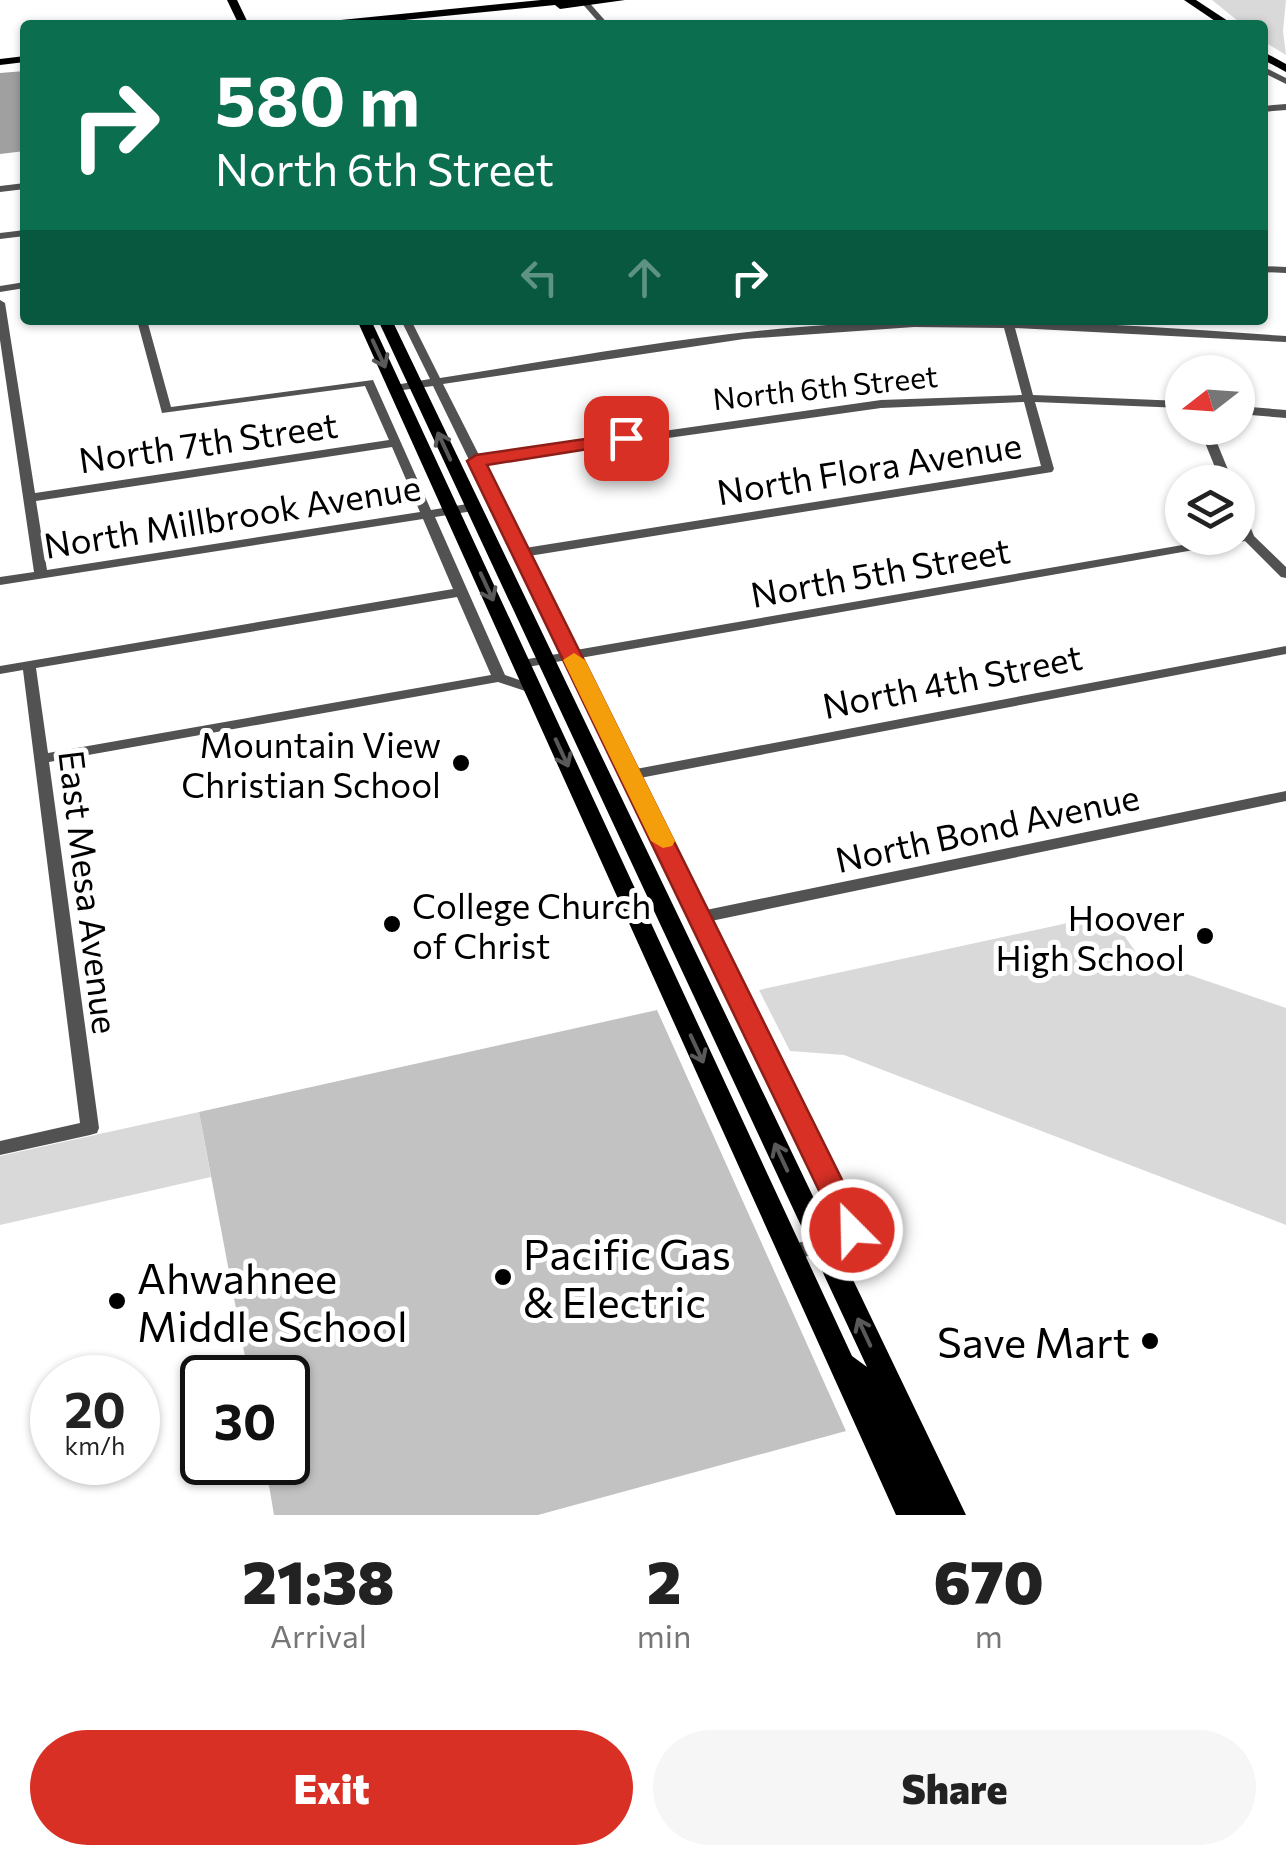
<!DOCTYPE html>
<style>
:root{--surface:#fff;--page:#f6f6f6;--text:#222;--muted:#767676;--accent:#d93025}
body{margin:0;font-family:Commissioner,sans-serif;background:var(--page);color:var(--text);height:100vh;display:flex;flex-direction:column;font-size:38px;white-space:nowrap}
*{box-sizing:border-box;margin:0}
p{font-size:32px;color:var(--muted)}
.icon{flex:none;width:55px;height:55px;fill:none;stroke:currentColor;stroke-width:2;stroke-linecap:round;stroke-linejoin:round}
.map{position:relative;height:1515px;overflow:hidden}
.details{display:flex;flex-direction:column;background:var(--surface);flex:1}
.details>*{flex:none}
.top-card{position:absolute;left:20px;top:20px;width:1248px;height:305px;border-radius:10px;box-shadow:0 2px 8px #0004;background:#0b6e4f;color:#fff;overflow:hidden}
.needle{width:65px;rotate:253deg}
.fabs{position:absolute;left:1165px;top:355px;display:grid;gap:20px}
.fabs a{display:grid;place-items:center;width:90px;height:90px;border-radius:50%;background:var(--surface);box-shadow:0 2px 8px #0004;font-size:50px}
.speed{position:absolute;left:30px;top:1355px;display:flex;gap:20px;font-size:50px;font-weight:700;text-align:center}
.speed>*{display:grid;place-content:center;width:130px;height:130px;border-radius:50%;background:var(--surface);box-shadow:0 2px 8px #0004;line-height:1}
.speed small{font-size:25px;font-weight:400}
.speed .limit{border:5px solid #111;border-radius:15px;background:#fff;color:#111}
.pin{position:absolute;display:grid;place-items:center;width:85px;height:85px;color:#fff;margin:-42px;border-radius:20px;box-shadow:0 5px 15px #0006}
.me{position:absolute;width:110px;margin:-55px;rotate:337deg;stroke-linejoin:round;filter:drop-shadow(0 0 8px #0008)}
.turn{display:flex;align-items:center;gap:35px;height:210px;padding:0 30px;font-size:45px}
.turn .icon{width:130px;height:130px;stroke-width:2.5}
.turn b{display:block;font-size:70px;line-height:85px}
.lanes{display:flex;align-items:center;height:95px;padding:0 30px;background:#0003;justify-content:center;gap:50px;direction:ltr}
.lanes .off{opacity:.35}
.eta{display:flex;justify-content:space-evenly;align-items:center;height:170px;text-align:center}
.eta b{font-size:60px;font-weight:800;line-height:70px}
.action{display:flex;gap:20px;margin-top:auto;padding:20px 30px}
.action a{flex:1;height:115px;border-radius:60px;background:var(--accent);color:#fff;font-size:40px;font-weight:800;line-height:115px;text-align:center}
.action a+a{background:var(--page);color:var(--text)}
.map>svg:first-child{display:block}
</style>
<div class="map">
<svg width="1286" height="1515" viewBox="0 0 1286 1515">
<rect width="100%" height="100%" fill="#fff"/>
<g fill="#d9d9d9">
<path d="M1212,0H1286L1283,31L1286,55L1263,41L1262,25H1243Z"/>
<path d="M1109,914L1140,958L1286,1008V1225L844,1055L790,1051L759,990Z"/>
<path d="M199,1112L211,1177L0,1225V1156Z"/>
</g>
<path fill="#a0a0a0" d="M25,71V151L0,154V73Z"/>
<path fill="#c2c2c2" d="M657,1010L846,1431L538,1515H274L265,1462H288V1378H249L199,1112Z"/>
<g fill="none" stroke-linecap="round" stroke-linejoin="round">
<g fill="#525252" fill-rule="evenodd">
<path d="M579,0H587L609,25H601Z"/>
<path d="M1262,66L1286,78V84L1262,72Z"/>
<path d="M1286,104V110L1262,112V106Z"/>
<path d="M25,183V189L0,192V186Z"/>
<path d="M25,230V236L0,239V233Z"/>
<path d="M1262,266L1286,267V273L1262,272Z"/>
<path d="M25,282V288L0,292V286Z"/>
<path d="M0,300L5,303L35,493L389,440L365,386L162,413L137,320H147L171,407L373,380L431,510L473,503L479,507L473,511L435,517L505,675L539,687L541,690L534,694L498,682L49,762L99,1128L97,1133L90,1135L0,1155V1141L80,1123L23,670L0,674V666L453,589L423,519L0,585V577L34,572L0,340ZM392,447L420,512L47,570L36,501ZM457,597L491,675L48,753L36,668Z"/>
<path d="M401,320H411L440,378C580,356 721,329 863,323C1004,316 1143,326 1286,336V342L1015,328L1033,395L1182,401V408L1035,402L1054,469L1052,472L529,556L576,650L1223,538H1238L1241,534L1238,526V507L1244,511L1254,536L1286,567V578L1281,577L1245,541L580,658L636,769L1286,646V654L640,778L706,910L1286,791V801L711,921L860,1219L859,1236L856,1242L791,1261L784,1259L781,1253L784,1247L840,1231V1219L567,660L522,668L515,664L522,660L563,653L433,386L395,391L389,388L395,385L430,379ZM914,327L1004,328L1022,395L881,400L480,457L443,384L744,339ZM1024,402L1041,466L525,548L483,464L881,408Z"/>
<path d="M1238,406L1286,410V418L1238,414Z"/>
<path d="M1199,428H1211L1233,482H1221Z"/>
</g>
<g fill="#000" fill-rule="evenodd">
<path d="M227,0H237L249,25H239Z"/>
<path d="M541,0H625L560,9L555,5L354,25H316L321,22Z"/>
<path d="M1184,0H1196L1234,25H1221Z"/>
<path d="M1262,51L1286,64V72L1262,59Z"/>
<path d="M25,56V62L0,65V59Z"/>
<path d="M357,320H371L852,1356L867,1367L378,320H392L966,1515H896Z"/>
</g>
</g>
<defs><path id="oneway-shaft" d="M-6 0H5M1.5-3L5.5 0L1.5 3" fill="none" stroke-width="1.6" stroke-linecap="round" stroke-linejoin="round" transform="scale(2.5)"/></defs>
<g stroke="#595959">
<use href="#oneway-shaft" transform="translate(379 354) rotate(65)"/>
<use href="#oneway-shaft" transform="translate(444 446) rotate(-115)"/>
<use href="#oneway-shaft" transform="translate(487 587) rotate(65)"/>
<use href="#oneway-shaft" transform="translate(562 753) rotate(65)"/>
<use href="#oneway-shaft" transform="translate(697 1049) rotate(65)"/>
<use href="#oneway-shaft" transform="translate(781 1157) rotate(-115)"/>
<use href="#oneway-shaft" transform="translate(864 1332) rotate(-115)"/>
</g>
<path fill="#d93025" stroke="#8d1f18" stroke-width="2.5" d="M626,433L635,438L632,442L487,465L867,1230L863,1239L852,1242L842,1239L838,1230L467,461L476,455Z"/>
<path fill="#f59e0b" d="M574,653L585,660L675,841L672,846L663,848L651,841L563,660Z"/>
<g fill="#000" stroke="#fff" stroke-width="4">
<circle cx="461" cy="763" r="10"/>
<circle cx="392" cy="924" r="10"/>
<circle cx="1205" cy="936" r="10"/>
<circle cx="503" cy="1277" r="10"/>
<circle cx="117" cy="1301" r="10"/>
<circle cx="1150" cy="1341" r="10"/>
</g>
<g text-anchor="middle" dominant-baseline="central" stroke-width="10" stroke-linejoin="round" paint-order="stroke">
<g font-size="30" fill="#000" stroke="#fff">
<text transform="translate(825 386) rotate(-6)">North 6th Street</text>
</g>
<g font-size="35" fill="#000" stroke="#fff">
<text transform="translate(208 441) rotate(-8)">North 7th Street</text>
<text transform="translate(869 467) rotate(-9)">North Flora Avenue</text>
<text transform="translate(232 515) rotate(-9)">North Millbrook Avenue</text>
<text transform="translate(880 571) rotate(-10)">North 5th Street</text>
<text transform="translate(952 680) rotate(-11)">North 4th Street</text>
<text transform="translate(987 827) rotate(-12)">North Bond Avenue</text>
<text transform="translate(90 892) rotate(83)">East Mesa Avenue</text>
</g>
<g font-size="35" fill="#000" stroke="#fff" text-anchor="end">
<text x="441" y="743">Mountain View<tspan x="441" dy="40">Christian School</tspan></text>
<text x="412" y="904" text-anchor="start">College Church<tspan x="412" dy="40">of Christ</tspan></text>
<text x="1185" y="916">Hoover<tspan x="1185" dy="40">High School</tspan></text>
</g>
<g font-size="42" fill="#000" stroke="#fff" text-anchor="start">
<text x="523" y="1253">Pacific Gas<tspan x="523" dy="48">&amp; Electric</tspan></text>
<text x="137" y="1277">Ahwahnee<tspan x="137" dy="48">Middle School</tspan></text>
<text x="1130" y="1341" text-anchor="end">Save Mart</text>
</g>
</g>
</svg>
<div class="fabs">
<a><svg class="needle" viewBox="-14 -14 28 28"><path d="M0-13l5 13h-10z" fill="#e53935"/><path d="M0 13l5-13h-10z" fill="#767676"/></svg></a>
<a><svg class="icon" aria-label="layers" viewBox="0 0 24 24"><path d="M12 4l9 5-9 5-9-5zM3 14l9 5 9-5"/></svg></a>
</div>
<div class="speed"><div>20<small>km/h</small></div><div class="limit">30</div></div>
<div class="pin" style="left:626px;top:438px;background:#d93025"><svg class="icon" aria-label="arrive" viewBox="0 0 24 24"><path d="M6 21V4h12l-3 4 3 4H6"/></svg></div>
<svg class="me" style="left:852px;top:1230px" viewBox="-20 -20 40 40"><circle r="17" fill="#d93025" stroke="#fff" stroke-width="3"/><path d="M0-11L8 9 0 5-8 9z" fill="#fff"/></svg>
<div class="top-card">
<div class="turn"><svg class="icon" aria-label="right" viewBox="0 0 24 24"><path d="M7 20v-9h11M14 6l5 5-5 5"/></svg><div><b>580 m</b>North 6th Street</div></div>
<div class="lanes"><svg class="icon off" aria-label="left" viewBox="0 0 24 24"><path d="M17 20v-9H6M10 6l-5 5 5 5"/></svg><svg class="icon off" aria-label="ahead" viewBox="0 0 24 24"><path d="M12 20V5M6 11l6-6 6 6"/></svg><svg class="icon" aria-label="right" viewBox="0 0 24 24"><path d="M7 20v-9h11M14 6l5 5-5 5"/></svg></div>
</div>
</div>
<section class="details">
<div class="eta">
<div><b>21:38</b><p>Arrival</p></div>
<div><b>2</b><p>min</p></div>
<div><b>670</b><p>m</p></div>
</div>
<div class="action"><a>Exit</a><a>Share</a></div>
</section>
